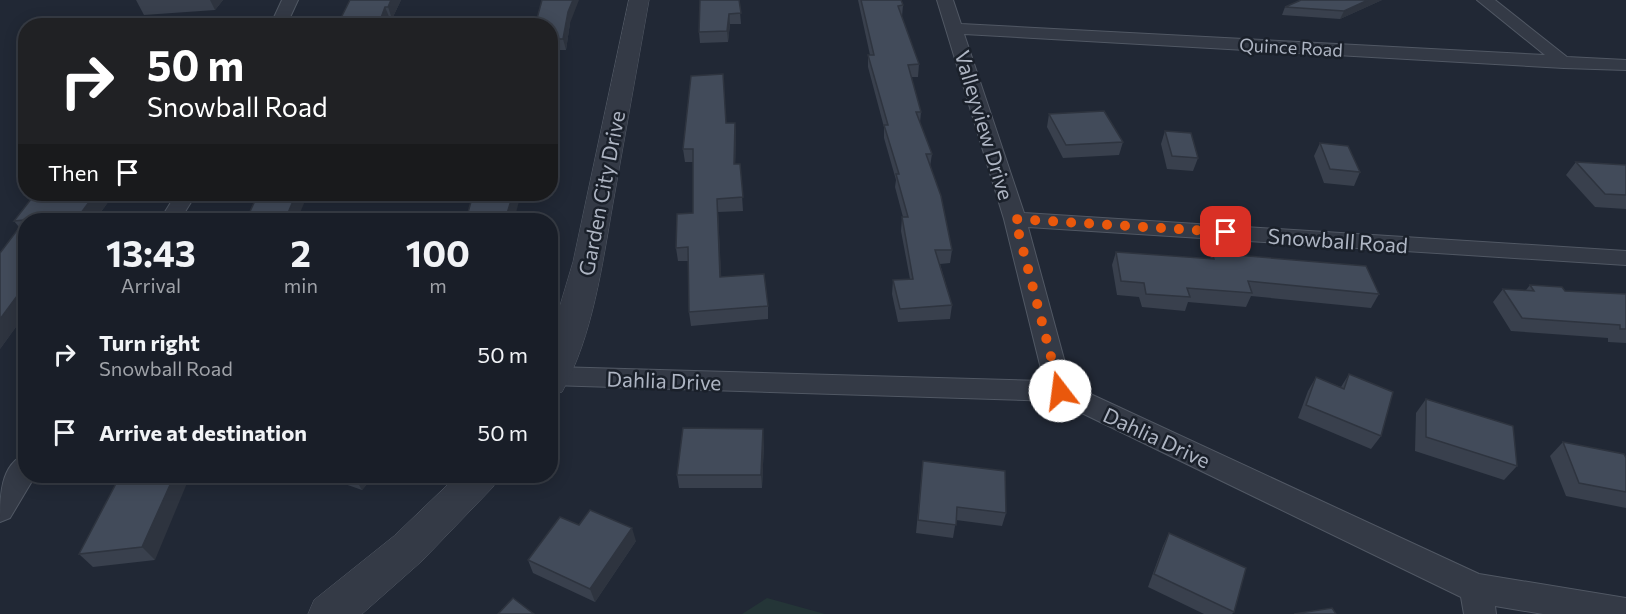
<!DOCTYPE html>
<style>
:root{--surface:#191e28;--page:#222730;--text:#f1f3f6;--muted:#9fa2a8;--line:#373c45}
body{margin:0;font-family:Commissioner,sans-serif;background:var(--page);color:var(--text);height:100vh;display:flex;flex-direction:column;font-size:22px;white-space:nowrap}
*{box-sizing:border-box;margin:0}
p{font-size:20px;color:var(--muted)}
.icon{flex:none;width:33px;height:33px;fill:none;stroke:currentColor;stroke-width:2;stroke-linecap:round;stroke-linejoin:round}
.map{position:relative;flex:1;overflow:hidden}
.panel{position:absolute;left:18px;top:213px;width:540px;height:270px;display:flex;flex-direction:column;background:var(--surface);border-radius:24px;box-shadow:0 3px 15px #0003,0 0 0 2px var(--line)}
.panel>*{flex:none}
.banner{position:absolute;left:18px;top:18px;width:540px;height:183px;border-radius:24px;box-shadow:0 3px 15px #0003,0 0 0 2px var(--line);background:#202124;color:#fff;overflow:hidden}
.pin{position:absolute;display:grid;place-items:center;width:51px;height:51px;color:#fff;margin:-26px;border-radius:12px;box-shadow:0 3px 9px #0006}
.me{position:absolute;width:66px;margin:-33px;rotate:345deg;stroke-linejoin:round;filter:drop-shadow(0 0 4px #0008)}
.turn{display:flex;align-items:center;gap:21px;height:126px;padding:0 30px;font-size:27px}
.turn .icon{width:78px;height:78px;stroke-width:2.5}
.turn b{display:block;font-size:42px;line-height:51px}
.then{display:flex;align-items:center;height:57px;padding:0 30px;background:#0003;gap:12px;font-size:22px}
.eta{display:flex;justify-content:space-evenly;align-items:center;height:102px;text-align:center}
.eta b{font-size:36px;font-weight:700;line-height:42px}
ul{padding:0;list-style:none}
li{display:flex;align-items:center;gap:18px;height:78px;padding:0 30px}
li div{flex:1}
li b{display:block;font-size:22px}
li em{font-style:normal}
.map>svg:first-child{display:block}
</style>
<div class="map">
<svg width="1626" height="614" viewBox="0 0 1626 614">
<rect width="100%" height="100%" fill="#212835"/>
<path fill="#243537" d="M767,598L825,614H742Z"/>
<g fill="none" stroke-linecap="round" stroke-linejoin="round">
<defs>
<g id="minor">
<path d="M282,0H298L286,26H270Z"/>
<path d="M937,0H953L961,24L1545,55L1477,0H1495L1567,57L1626,60V70L1564,68L964,34L1024,213L1626,251V265L1028,227L1071,385L1479,574L1626,598V614H1543L1495,606L1496,614H1464L1461,597L1057,401L550,385V369L555,367L1044,381L1004,219Z"/>
<path d="M176,194H196L180,220H160Z"/>
<path d="M26,454V476H35L10,518L0,522C0,497 0,464 26,454Z"/>
</g>
<g id="tertiary">
<path d="M629,0H649C637,68 625,135 613,203C602,266 593,335 562,392L550,396V339L573,262Z"/>
<path d="M457,476H499L493,487L422,561L362,614H308L314,600L394,536Z"/>
</g>
</defs>
<use href="#minor" stroke="#515864" stroke-width="2"/>
<use href="#tertiary" stroke="#515864" stroke-width="1"/>
<use href="#minor" fill="#343a46" fill-rule="evenodd"/>
<use href="#tertiary" fill="#343a46" fill-rule="evenodd"/>
</g>
<g fill="#39404d">
<path d="M136,0H223L215,10L144,15Z"/>
<path d="M350,0H401L392,19H390Z"/>
<path d="M739,0L741,24H730L728,42L700,43L699,32Z"/>
<path d="M858,0H901L903,5L902,17L919,64L918,77H911L921,112L920,123L932,154L930,167L952,250L950,263L940,264L952,305L950,319L898,322L892,294L893,280L910,279L901,231L902,217H903L895,187L896,180L884,138V127L868,67V55H870Z"/>
<path d="M1382,0L1340,19L1282,15L1285,7Z"/>
<path d="M570,23L566,50H550V26Z"/>
<path d="M1049,114L1123,142L1119,155L1063,158L1047,127Z"/>
<path d="M726,123H735L736,136L735,164H740L743,211L718,212L721,277L768,306V319L691,326L689,312L688,261H678L676,248L693,213V162H685L683,149Z"/>
<path d="M1165,131L1198,158L1193,171L1167,169L1161,144Z"/>
<path d="M1320,143L1360,172L1354,186L1324,183L1314,156Z"/>
<path d="M1576,162L1626,165V209L1595,207L1566,175Z"/>
<path d="M114,194L95,220H26V313L0,349L19,227L14,221Z"/>
<path d="M1116,252L1210,259L1212,253L1379,294L1371,308L1251,296L1246,307L1188,302L1185,311L1142,307L1139,297L1117,295L1112,265Z"/>
<path d="M1530,285L1565,291L1626,294V343L1608,342V338L1511,331L1493,302L1503,289L1526,290Z"/>
<path d="M1349,374L1381,436L1371,449L1298,418L1308,391L1316,377L1341,387Z"/>
<path d="M1426,399L1517,466L1504,480L1415,451L1416,413Z"/>
<path d="M764,442L762,488H679L677,475Z"/>
<path d="M1563,442L1626,458V508L1566,496L1550,456Z"/>
<path d="M923,461L1006,513L1002,526L956,520L953,538L916,533Z"/>
<path d="M120,476L155,560L93,567L79,554Z"/>
<path d="M322,476H374L362,490Z"/>
<path d="M1169,533L1234,612L1232,614H1204L1148,587L1163,546Z"/>
<path d="M636,541L595,602L533,573L528,560Z"/>
</g>
<g fill="#2e343f">
<path d="M210,0H223L215,10Z"/>
<path d="M391,0H401L392,19L388,7Z"/>
<path d="M573,0H579L570,23L566,50L563,39L568,12Z"/>
<path d="M1368,0H1382L1340,19L1344,11Z"/>
<path d="M385,7L390,19L387,26H378Z"/>
<path d="M729,14L730,24L728,42L727,31Z"/>
<path d="M735,123L736,136L735,178L734,164Z"/>
<path d="M95,194H114L95,220H87L81,213Z"/>
<path d="M296,194H308L297,220H285Z"/>
<path d="M513,194H521L514,220H505Z"/>
<path d="M717,199L718,212L722,291L720,277Z"/>
<path d="M77,213L82,220H71Z"/>
<path d="M26,284V313L0,349V319Z"/>
<path d="M763,429L764,442L762,488L761,475Z"/>
<path d="M174,476H190L155,560L142,547Z"/>
<path d="M355,476H374L362,490L354,477Z"/>
<path d="M632,528L636,541L595,602L590,589Z"/>
</g>
<g fill="#424b5a" stroke="#2e343f" stroke-width="1.5">
<path d="M350,0H391L388,7H385L378,26H337Z"/>
<path d="M542,0H573L568,12L563,39H550V26H535Z"/>
<path d="M700,0H739L741,13L729,14L727,31L699,32Z"/>
<path d="M861,0H901L903,5L898,6L919,64L908,65L921,112H916L932,154H926L941,196L952,250H935L952,305L900,309L893,280L913,279L902,217H908L896,174H899L884,125H888L868,55H874Z"/>
<path d="M1301,0H1368L1344,11L1285,7Z"/>
<path d="M723,74L726,123H735L734,164H740L743,197L717,199L720,277L764,274L768,306L689,312L688,247L676,248L677,214L693,213V149H683L691,76Z"/>
<path d="M1104,111L1123,142L1066,145L1049,114Z"/>
<path d="M1165,131L1191,133L1198,158L1172,156Z"/>
<path d="M1320,143L1348,146L1360,172L1330,169Z"/>
<path d="M1576,162L1626,165V195L1605,194Z"/>
<path d="M35,194H95L81,213H77L71,220H26V284L0,319V253L25,220L14,221Z"/>
<path d="M258,194H296L285,220H242L243,219L247,218Z"/>
<path d="M473,194H513L505,220H466Z"/>
<path d="M1116,252L1214,259L1212,253L1366,266L1379,294L1248,281L1252,293L1187,288L1190,297L1146,294L1144,283L1121,281Z"/>
<path d="M1530,285L1562,287L1565,291L1626,294V329H1620V325L1522,318L1503,289L1534,291Z"/>
<path d="M1349,374L1393,392L1381,436L1306,405L1316,377L1344,389Z"/>
<path d="M1426,399L1513,426L1517,466L1426,437Z"/>
<path d="M683,428L763,429L761,475H677Z"/>
<path d="M1563,442L1624,454L1626,458V492L1579,483Z"/>
<path d="M923,461L1005,471L1006,513L957,507L956,525L918,520Z"/>
<path d="M120,476H174L142,547L79,554Z"/>
<path d="M590,510L632,528L590,589L528,560L560,517L579,525Z"/>
<path d="M1169,533L1246,568L1234,612L1154,574Z"/>
<path d="M513,598L534,614H498Z"/>
<path d="M1332,608L1336,614H1294Z"/>
</g>
<g fill="none" stroke-linecap="round" stroke-linejoin="round">
<path stroke="#ea580c" stroke-width="10" stroke-dasharray="0 18" d="M1060,391L1015,219L1226,232"/>
</g>
<g text-anchor="middle" dominant-baseline="central" stroke-width="5" stroke-linejoin="round" paint-order="stroke">
<g font-size="18" fill="#aeb5c3" stroke="#1a202a">
<text transform="translate(1291 47) rotate(3)">Quince Road</text>
</g>
<g font-size="21" fill="#aeb5c3" stroke="#1a202a">
<text transform="translate(985 125) rotate(73)">Valleyview Drive</text>
<text transform="translate(601 193) rotate(-79)">Garden City Drive</text>
<text transform="translate(1338 240) rotate(4)">Snowball Road</text>
<text transform="translate(664 380) rotate(2)">Dahlia Drive</text>
<text transform="translate(1157 437) rotate(25)">Dahlia Drive</text>
</g>
</g>
</svg>
<div class="pin" style="left:1226px;top:232px;background:#d93025"><svg class="icon" aria-label="arrive" viewBox="0 0 24 24"><path d="M6 21V4h12l-3 4 3 4H6"/></svg></div>
<svg class="me" style="left:1060px;top:391px" viewBox="-20 -20 40 40"><circle r="19" fill="#fff"/><path d="M0-13L10 11 0 6-10 11z" fill="#ea580c"/></svg>
<div class="banner">
<div class="turn"><svg class="icon" aria-label="right" viewBox="0 0 24 24"><path d="M7 20v-9h11M14 6l5 5-5 5"/></svg><div><b>50 m</b>Snowball Road</div></div>
<div class="then">Then<svg class="icon" aria-label="arrive" viewBox="0 0 24 24"><path d="M6 21V4h12l-3 4 3 4H6"/></svg></div>
</div>
<section class="panel">
<div class="eta">
<div><b>13:43</b><p>Arrival</p></div>
<div><b>2</b><p>min</p></div>
<div><b>100</b><p>m</p></div>
</div>
<ul>
<li><svg class="icon" aria-label="right" viewBox="0 0 24 24"><path d="M7 20v-9h11M14 6l5 5-5 5"/></svg><div><b>Turn right</b><p>Snowball Road</p></div><em>50 m</em></li>
<li><svg class="icon" aria-label="arrive" viewBox="0 0 24 24"><path d="M6 21V4h12l-3 4 3 4H6"/></svg><div><b>Arrive at destination</b></div><em>50 m</em></li>
</ul>
</section>
</div>
